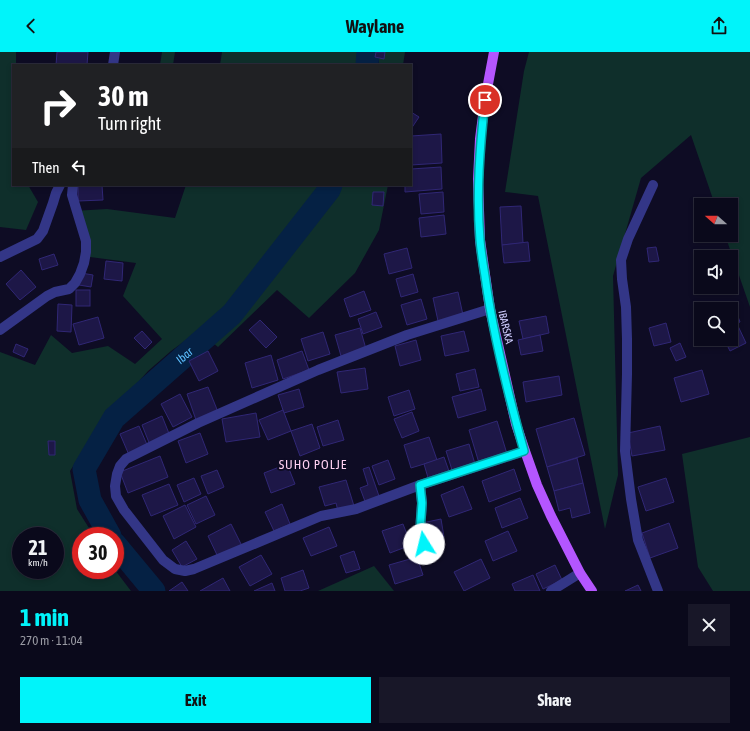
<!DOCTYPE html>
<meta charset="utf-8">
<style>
:root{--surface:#0a091b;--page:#181728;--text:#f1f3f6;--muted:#999aa3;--line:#2a2a3a;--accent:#00f4fa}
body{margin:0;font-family:"Asap Condensed",sans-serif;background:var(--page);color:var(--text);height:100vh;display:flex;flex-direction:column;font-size:15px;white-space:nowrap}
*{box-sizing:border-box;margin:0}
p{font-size:13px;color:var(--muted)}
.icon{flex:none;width:22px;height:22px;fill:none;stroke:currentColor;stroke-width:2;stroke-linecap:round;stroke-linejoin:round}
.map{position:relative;height:539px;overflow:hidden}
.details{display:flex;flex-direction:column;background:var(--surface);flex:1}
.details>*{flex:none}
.hud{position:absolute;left:12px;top:12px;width:400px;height:122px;border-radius:0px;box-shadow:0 2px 6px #0003,0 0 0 1px var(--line);background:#202124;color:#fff;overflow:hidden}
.needle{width:26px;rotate:291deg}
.controls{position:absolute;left:694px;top:146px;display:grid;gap:8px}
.controls a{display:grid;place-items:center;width:44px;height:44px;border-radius:0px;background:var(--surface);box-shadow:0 2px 6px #0003,0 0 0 1px var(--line);font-size:20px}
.speed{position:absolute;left:12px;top:475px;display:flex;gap:8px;font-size:20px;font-weight:700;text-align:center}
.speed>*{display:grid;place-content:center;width:52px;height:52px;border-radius:50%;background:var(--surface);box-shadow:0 2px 6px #0003,0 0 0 1px var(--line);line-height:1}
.speed small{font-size:10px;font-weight:400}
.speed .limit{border:6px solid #d22;background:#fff;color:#111}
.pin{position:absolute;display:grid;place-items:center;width:34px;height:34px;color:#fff;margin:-17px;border:2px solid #fff;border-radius:50%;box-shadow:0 1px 4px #0007}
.me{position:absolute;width:44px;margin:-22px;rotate:351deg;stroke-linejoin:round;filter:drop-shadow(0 0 3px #0008)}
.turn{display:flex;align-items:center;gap:14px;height:84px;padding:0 20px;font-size:18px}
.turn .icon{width:52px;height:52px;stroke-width:2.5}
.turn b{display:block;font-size:28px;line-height:34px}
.then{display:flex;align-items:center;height:38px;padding:0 20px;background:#0003;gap:8px;font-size:15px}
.round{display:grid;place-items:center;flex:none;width:42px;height:42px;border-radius:0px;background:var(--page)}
.head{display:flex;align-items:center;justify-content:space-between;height:68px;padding:0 20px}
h1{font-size:24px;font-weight:700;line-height:30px;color:var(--accent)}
.cta{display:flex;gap:8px;margin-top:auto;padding:8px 20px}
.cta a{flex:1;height:46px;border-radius:0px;background:var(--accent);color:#111;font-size:16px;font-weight:700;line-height:46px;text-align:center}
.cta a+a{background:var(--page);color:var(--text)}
header{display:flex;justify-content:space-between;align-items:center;height:52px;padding:0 20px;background:var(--accent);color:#111;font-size:18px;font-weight:700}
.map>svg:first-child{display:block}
</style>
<header><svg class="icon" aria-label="back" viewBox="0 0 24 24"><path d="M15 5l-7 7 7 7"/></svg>Waylane<svg class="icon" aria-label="share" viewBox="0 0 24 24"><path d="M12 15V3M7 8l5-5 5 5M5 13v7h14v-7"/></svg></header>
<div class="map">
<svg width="750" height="539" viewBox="0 0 750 539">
<rect width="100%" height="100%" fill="#0e0c24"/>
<g fill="#0f2f2b" fill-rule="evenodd">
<path d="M0,0H16V13H13V133H28L38,150L26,178L0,175Z"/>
<path d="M162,0H175L173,13H160Z"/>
<path d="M222,0H358V13H220Z"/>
<path d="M379,0H405L403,13H379Z"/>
<path d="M529,0H750V255L725,183H731V153H715L691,83L641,126L613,224L618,423L605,477L538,144L505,140L524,19Z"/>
<path d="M186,133H326L224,260L171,299L148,319L99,374L70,419L77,457L94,484H81V518H115L131,539H0V300L35,313L51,283L72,301L108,294L135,312L162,287L123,244L136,211L90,205L73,159L107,157L175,166ZM21,484H55V518H21Z"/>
<path d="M340,133H388L379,178L355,221L309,266L277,238L218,295L213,291L269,227L334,148Z"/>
<path d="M750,385V539H713L698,515L682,402Z"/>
<path d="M374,514L394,539H318Z"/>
</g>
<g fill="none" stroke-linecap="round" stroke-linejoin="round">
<g stroke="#052144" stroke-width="23">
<path d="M367,13L368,0"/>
<path id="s1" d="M110,484L90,448L84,417L114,366L232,262L329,138L331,133"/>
<path d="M115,492L154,539"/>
</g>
</g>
<g fill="#1d1747" stroke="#302775">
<path d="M57,0H88L87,13H56Z"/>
<path d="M376,0H385L384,7L375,5Z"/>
<path d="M411,60L419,65L411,77Z"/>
<path d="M441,82L442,111L411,113V84Z"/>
<path d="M441,115L442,137L405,140V133H411V117Z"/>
<path d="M78,133H102L103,148L78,149Z"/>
<path d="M373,140H384L383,154L372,153Z"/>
<path d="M443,140L444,160L421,162L419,142Z"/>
<path d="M521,154L523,191L502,193L500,155Z"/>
<path d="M444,163L446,182L421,185L419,166Z"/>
<path d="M528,190L530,209L504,211L502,193Z"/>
<path d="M656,195L659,209L649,210L647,196Z"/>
<path d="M407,196L412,216L389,222L384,202Z"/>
<path d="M54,202L58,213L42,218L39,207Z"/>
<path d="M106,209L123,211L122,229L104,227Z"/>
<path d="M21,218L36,235L20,248L6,232Z"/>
<path d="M81,221L93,223L91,235L79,233Z"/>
<path d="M413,222L418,240L401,245L396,227Z"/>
<rect x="76" y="238" width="14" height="16"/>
<path d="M364,239L371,258L350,265L344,247Z"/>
<path d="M458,240L463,263L438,269L433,246Z"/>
<path d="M421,247L427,267L407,273L401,253Z"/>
<path d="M733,251L740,270L731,273V257H721V256Z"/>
<path d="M58,252L72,253L71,280L57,279Z"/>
<path d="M376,260L382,275L363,282L358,267Z"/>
<path d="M546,264L549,281L523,287L519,269Z"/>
<path d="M98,265L104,286L79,293L73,272Z"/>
<path d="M260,268L277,285L266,296L249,278Z"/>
<path d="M666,271L671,290L654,294L649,276Z"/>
<path d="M738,274L746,291L730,299L724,287H731V278Z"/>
<path d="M360,276L366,297L341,304L335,283Z"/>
<path d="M142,279L152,290L145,297L134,286Z"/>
<path d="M464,279L469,299L445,304L441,284Z"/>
<path d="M323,280L330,302L308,309L301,287Z"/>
<path d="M540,283L543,299L521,303L518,288Z"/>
<path d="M416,288L421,308L400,314L395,294Z"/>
<path d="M680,291L686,305L676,309L670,296Z"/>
<path d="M16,292L28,297L24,305L13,300Z"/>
<path d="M208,299L218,319L199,329L189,309Z"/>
<path d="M302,299L309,318L283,327L277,308Z"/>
<path d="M271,303L278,328L252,336L245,311Z"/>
<path d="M365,316L368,337L341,341L337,320Z"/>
<path d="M475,317L479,335L460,339L456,322Z"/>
<path d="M702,318L709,342L681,350L674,326Z"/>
<path d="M559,324L562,343L526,350L523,330Z"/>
<path d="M208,335L218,360L196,368L187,342Z"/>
<path d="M299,337L304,355L284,361L278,343Z"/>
<path d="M481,337L486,358L458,366L452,345Z"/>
<path d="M409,338L415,357L394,364L388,345Z"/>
<path d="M180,342L192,365L173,375L161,352Z"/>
<path d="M283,358L291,379L268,388L259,368Z"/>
<path d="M412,360L419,379L402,386L394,367Z"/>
<path d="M256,361L260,385L226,390L222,367Z"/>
<path d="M162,364L170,384L150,393L142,373Z"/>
<path d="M574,366L585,403L547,415L536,377Z"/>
<path d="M338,368L344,388L323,394L317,375Z"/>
<path d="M497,369L507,402L479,411L469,378Z"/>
<path d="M312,372L320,396L300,404L291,379Z"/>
<path d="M139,374L148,395L129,403L120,382Z"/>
<path d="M660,374L665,398L632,404L628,381Z"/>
<path d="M200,381L208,402L186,411L178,389Z"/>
<path d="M429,385L437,408L411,416L404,393Z"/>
<path d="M48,389H55V403H49Z"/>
<path d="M469,392L475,412L452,418L446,399Z"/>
<path d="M160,404L168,425L128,441L120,420Z"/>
<path d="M444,405L450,422L429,429L424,412Z"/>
<path d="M577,406L583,431L554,439L547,415Z"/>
<path d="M388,408L395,427L379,433L372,414Z"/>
<path d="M287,412L295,432L271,441L264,421Z"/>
<path d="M369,415L380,447L366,452L360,436L368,433L363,417Z"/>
<path d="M514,417L521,438L489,450L482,429Z"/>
<path d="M217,418L224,435L208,442L201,424Z"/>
<path d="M194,426L201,442L184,450L177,433Z"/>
<path d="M666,426L674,450L646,459L638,435Z"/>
<path d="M346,428L354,454L338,459L336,451L325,454L319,435Z"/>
<path d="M583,431L590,461L572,466L570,456L559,459L554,439Z"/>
<path d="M169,432L178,453L151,464L142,443Z"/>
<path d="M463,434L472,457L449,465L441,443Z"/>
<path d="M206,444L215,463L196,472L187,453Z"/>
<path d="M520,446L528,466L502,476L495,456Z"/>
<path d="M282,452L290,472L274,479L265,460Z"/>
<path d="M185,453L196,475L174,487L163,464Z"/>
<path d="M441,467L444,485L425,488L422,471Z"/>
<path d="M669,471L678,496L650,506L642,481Z"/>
<path d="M231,472L242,494L218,505L208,484Z"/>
<path d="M403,472L411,493L390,501L382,479Z"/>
<path d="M329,475L337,494L311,504L303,486Z"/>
<path d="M508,479L517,499L493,509L485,489Z"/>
<path d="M186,489L197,507L182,515L172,498Z"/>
<path d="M354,499L360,517L346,521L340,504Z"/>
<path d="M261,503L272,522L250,534L239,515Z"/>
<path d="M417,505L423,523L395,532L389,513Z"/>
<path d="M481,507L490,526L464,539L454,520Z"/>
<path d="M555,513L562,528L543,537L536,522Z"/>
<path d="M303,518L309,536L300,539H285L281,526Z"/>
<path d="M533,523L540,539H515L512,532Z"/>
<path d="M223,526L230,539H200Z"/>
<path d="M182,530L188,539H169Z"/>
<path d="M272,531L275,539H254Z"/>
<path d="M638,533L641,539H625Z"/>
</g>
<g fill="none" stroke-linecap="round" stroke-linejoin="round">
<g stroke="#333687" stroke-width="10">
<path d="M113,13L115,0"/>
<path d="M653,133L628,187L621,208L622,227L626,255L627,287V322L625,399L631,447L638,488L658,539"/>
<path d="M0,205L37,187L43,179L53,151L56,141L60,133"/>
<path d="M490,257L407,283L318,318L198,371L126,407L120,414L117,422L115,434L116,444L124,458L163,508L175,517L185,519L194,517L321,464L356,457L420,433L525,399"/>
<path d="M0,278L47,244L55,240L69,237L75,231L80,222L84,211L86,200V189L72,143L73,133"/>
<path d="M420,433L422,451L420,479L424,492L430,506"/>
<path d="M551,539L580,521"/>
</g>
<path stroke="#b456ff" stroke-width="10" d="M494,0L485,48L480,87L478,127L479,158L480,188L490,257L516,372L525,399L537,433L551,464L580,521L592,539"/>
</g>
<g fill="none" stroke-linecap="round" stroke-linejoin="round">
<defs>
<path id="route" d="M424,492L420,479L422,451L420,433L524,399C508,342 493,283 485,224C483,212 481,200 480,188C476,141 480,94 485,48"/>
</defs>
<use href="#route" stroke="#009fa2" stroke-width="10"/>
<use href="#route" stroke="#00f4fa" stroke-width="7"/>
</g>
<g text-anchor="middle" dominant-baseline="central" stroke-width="4" stroke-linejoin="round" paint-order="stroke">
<g font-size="11" fill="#d1cfff" stroke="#0e0c24">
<text transform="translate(506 275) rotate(77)">IBARSKA</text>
</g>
<g font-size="12" font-style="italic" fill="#5dc0ff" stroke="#0e0c24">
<text stroke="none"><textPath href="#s1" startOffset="226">Ibar</textPath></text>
</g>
<g font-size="13" letter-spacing="1" fill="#ffd1f2" stroke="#0e0c24">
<text x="313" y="412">SUHO POLJE</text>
</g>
</g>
</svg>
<div class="controls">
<a><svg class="needle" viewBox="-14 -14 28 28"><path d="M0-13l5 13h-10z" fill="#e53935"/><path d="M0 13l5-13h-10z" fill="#999aa3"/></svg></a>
<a><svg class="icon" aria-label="sound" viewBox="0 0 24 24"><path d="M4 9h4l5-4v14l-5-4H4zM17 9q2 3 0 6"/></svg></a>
<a><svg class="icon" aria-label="search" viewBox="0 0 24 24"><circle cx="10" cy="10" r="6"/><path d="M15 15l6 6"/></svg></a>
</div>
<div class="speed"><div>21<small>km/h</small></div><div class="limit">30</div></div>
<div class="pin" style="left:485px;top:48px;background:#d93025"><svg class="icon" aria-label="arrive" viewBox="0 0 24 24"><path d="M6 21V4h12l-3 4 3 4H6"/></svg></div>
<svg class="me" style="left:424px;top:492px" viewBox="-20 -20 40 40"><circle r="19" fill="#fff"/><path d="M0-13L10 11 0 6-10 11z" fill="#00f4fa"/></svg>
<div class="hud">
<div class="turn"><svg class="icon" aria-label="right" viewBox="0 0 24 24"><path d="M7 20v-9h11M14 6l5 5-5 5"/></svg><div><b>30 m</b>Turn right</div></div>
<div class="then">Then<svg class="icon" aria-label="left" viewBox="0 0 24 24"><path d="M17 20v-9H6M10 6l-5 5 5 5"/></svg></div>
</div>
</div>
<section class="details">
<div class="head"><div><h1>1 min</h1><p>270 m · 11:04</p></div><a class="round"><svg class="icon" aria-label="close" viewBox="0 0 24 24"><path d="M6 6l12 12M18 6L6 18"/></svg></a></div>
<div class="cta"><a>Exit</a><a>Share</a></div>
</section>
